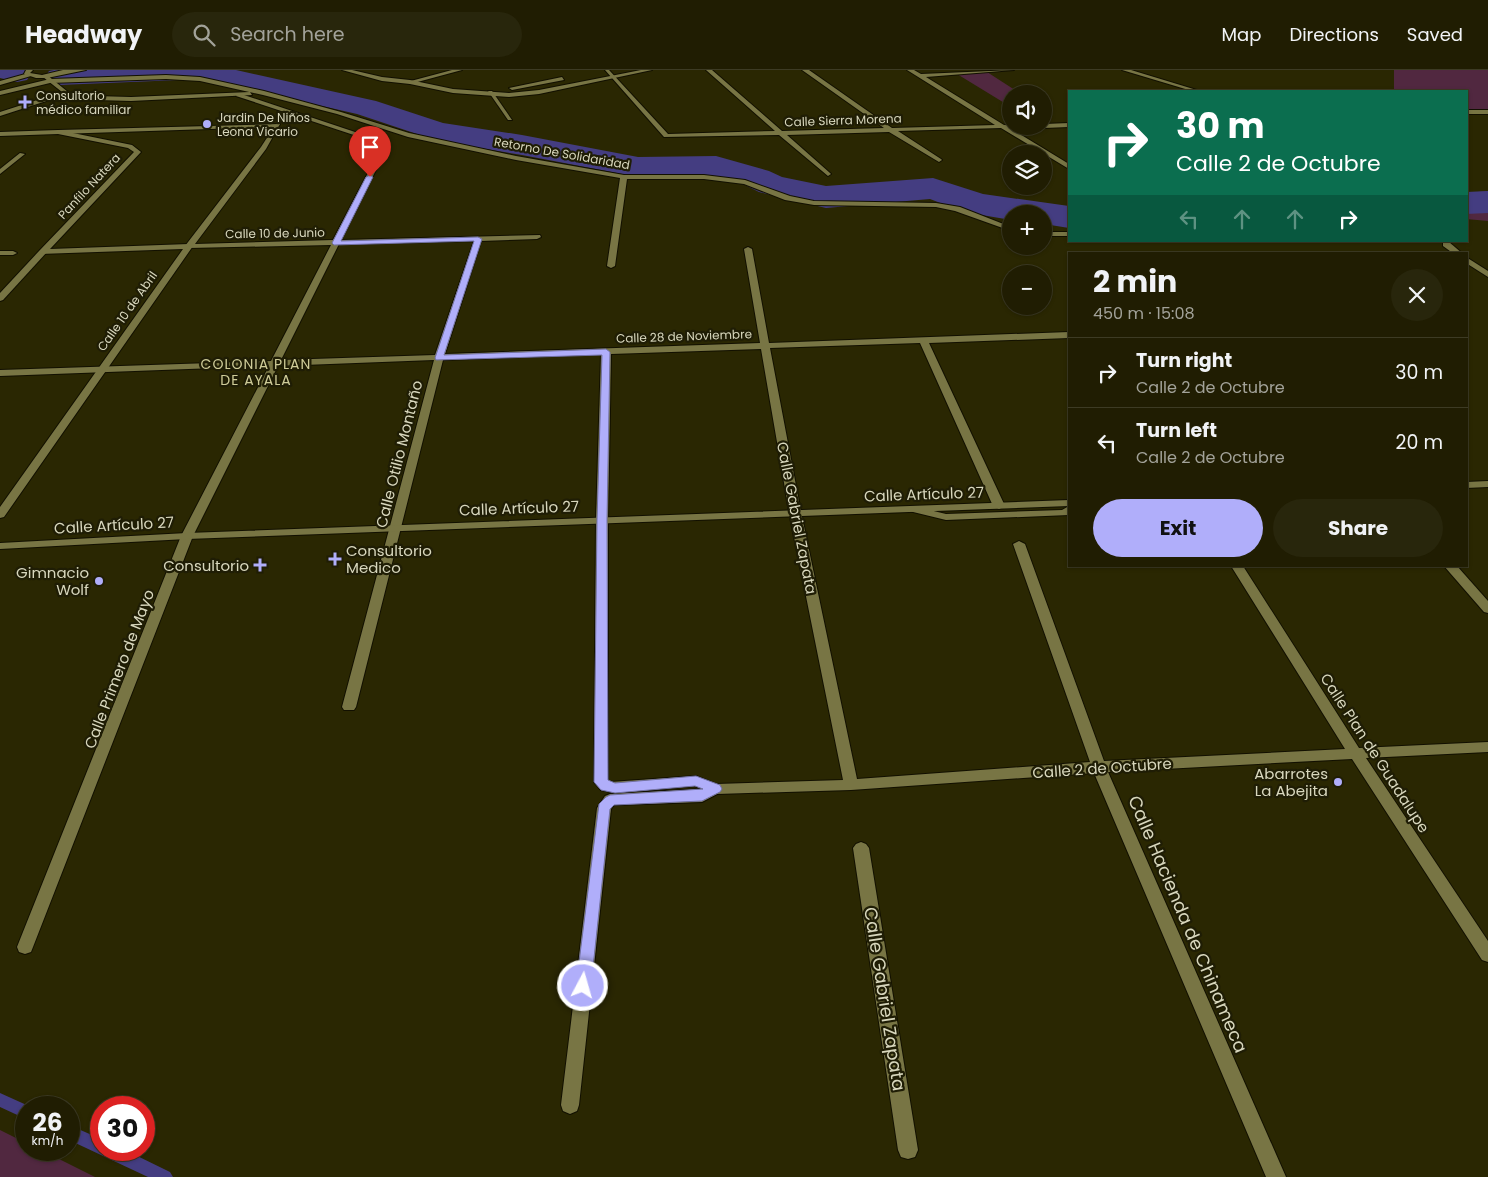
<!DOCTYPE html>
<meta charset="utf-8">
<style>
:root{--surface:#201d02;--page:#28260c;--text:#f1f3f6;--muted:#a2a299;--line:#3d3b24;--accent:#b0aefa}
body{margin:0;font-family:Poppins,sans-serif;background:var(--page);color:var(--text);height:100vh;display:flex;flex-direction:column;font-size:19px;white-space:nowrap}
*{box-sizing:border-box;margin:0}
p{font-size:16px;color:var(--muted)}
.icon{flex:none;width:28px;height:28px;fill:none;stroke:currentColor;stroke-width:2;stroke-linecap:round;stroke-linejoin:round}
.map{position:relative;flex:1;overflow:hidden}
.details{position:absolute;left:1068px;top:182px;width:400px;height:315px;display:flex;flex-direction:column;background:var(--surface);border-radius:0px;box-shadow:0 1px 4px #0004,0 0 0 1px var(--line)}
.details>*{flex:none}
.guide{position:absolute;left:1068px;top:20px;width:400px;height:152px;border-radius:0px;box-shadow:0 1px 4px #0004,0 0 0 1px var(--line);background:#0b6e4f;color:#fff;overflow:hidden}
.controls{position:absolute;left:1002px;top:15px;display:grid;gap:10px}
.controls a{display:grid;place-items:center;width:50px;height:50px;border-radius:50%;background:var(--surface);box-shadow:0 1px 4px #0004,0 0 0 1px var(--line);font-size:25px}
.speed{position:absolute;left:15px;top:1026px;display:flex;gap:10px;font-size:25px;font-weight:700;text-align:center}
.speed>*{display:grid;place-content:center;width:65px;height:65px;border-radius:50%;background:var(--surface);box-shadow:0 1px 4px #0004,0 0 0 1px var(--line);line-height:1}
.speed small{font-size:12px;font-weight:400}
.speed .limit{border:8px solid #d22;background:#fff;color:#111}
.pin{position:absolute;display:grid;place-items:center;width:42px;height:42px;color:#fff;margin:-51px -21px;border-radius:50% 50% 50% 0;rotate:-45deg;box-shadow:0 0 5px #0007}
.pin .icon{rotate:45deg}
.me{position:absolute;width:55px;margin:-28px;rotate:6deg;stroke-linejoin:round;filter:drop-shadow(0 0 4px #0008)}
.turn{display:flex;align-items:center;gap:18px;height:105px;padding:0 25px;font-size:22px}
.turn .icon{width:65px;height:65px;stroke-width:2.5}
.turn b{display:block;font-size:35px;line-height:42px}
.lanes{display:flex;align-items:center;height:48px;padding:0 25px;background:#0003;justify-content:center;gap:25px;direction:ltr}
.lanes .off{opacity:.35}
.round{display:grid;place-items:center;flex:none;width:52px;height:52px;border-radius:26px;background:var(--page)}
.head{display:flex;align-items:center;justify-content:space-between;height:85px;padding:0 25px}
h1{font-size:30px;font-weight:700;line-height:38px}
.primary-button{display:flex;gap:10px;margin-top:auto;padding:10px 25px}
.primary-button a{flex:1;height:58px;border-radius:30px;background:var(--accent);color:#111;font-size:20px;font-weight:700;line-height:58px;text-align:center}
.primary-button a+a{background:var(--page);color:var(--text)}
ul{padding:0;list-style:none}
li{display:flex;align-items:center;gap:15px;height:70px;padding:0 25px;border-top:1px solid var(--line)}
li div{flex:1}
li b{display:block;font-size:19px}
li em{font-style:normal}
header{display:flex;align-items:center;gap:30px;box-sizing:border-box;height:70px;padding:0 25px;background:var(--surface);border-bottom:1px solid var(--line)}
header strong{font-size:24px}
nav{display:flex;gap:28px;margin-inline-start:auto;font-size:18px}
.search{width:350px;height:45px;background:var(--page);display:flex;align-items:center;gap:12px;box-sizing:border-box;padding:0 18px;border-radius:28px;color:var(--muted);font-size:19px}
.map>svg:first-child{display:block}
</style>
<header>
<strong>Headway</strong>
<div class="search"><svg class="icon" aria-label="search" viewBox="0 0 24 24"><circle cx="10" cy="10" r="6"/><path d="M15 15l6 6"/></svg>Search here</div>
<nav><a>Map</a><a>Directions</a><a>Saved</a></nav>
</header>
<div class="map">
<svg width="1488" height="1107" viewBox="0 0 1488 1107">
<rect width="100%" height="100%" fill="#2a2702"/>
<g fill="#512840">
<path d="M1394,0H1488V40H1466V21H1394Z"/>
<path d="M987,2L1021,24H1011V37L957,4Z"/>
<path d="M1488,121V151L1466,149V123Z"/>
<path d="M0,1060L26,1073V1080H41L95,1107H0Z"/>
</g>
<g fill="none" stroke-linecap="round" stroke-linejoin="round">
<g fill="#443d81" fill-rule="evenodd">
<path d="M0,1023L31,1037L26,1038V1049L0,1037Z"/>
<path d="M69,1055L101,1069V1080H125L170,1102L173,1107H148L69,1070Z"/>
</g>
<g fill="#443d81" fill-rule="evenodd">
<path d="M0,0H28L31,4L27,10L17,12L0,8Z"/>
<path d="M54,0H236L376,31L443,53L522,65L638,87L716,86L769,101L782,107L826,116L933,108L983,124L1069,136V158L1044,154V144H1011V150L964,142L930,129L826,138L759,122L745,115L714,106L638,107L522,85L438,71L357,44L203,9L59,15L49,13L45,7L49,1Z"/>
<path d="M1488,121V143L1466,144V122Z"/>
</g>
<defs>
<g id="pedestrian">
<path d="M238,23L388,73L389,74L384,75L236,26Z"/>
<path d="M861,772L866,774L869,778L918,1080L915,1087L908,1089L901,1087L898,1080L853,778L856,774Z"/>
</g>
<g id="minor">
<path d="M452,0H462L410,14L407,12Z"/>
<path d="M605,0H609L668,64L775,61L706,0H712L782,61L884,58L802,0H809L892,58L995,55L907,0H914L921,4L1014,0L926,7L1004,55L1023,56L1010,58L1069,94V99L1001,58L898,61L941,89L942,90L939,92L889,62L787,65L830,103L831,104L828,106L779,65L664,67Z"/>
<path d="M1122,0H1131L1200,21H1192Z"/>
<path d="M166,5L200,7L264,21L341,42L409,63L516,86L624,105H704L745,110L790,126L814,131L936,133L960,137L1011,157V161L955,141L936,137L814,135L785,130L744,114L704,109H627L615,196L611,198L607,196L620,108L516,90L408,67L337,44L263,25L200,11L166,9L50,13L0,25V21L50,9Z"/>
<path d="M488,21H492L512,50H508Z"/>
<path d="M250,22L252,25L131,31L60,29L57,27L60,25L131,27Z"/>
<rect x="1466" y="40" width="22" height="4"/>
<path d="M1069,53V57L1044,58L1041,56H1044V54Z"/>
<path d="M280,54L266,79L195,174L333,170L383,74L386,72L389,74L341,170L540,165L541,167L537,169L481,171L445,284L760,273L744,179L748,177L752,179L769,273L1069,262V268L929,273L1005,436L999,439L993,436L920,273L770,278L801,442L857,709L1090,692L1013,474L1019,471L1025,474L1104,691L1345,679L1231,496H1243L1359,678L1488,672V682L1366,688L1488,871V892L1482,890L1352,689L1108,702L1286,1107H1266L1094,703L851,720L717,724L702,732L614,735L611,739L579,1035L577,1041L570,1044L563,1041L561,1035L597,738L605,726L610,724L702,719L695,716L615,723L601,720L594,712L596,450L601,284L443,290L356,637L354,640H344L342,637L434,290L278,296L193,466L33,877L31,882L25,884L19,882L17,877L181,466L269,296L0,306V300L271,291L331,175L189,178L185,176L261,77L274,57L58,64L55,62L58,60ZM474,171L435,285L281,290L339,174ZM761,279L789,442L843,710L716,714L696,706L610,712L608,710V450L611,284Z"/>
<path d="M20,83L25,84L0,104V99Z"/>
<rect x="1044" y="162" width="25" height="4"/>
<path d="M1443,172H1449L1463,184H1454L1443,176Z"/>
<path d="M40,180L47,182L3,230L0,231V223Z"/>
<path d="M0,181H13L17,183L13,185H0Z"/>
<path d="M1466,187L1488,201V207L1466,193Z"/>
<path d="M913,436L946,444L1062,440L1069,436V445L946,450L909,441L907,439L909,437Z"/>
<path d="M1444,496H1457L1488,531V543L1484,542Z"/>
</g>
<g id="tertiary">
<path d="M29,3L31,6L0,15V11Z"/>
<path d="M43,5H47L68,22V24L0,46V42L62,22L43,7Z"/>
<path d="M58,60L132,75L141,82L50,179L189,174L193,176L4,447L0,448V437L183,179L40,184V180L134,82L128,78L58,64L0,66V62Z"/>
<path d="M1488,411V417L1466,418V412Z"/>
<path d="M1069,430V436L187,469L0,479V473L187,463Z"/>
</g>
<g id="secondary">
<path d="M26,0H33L30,3L42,5L63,0H86L47,8H36L24,4Z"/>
<path d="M342,0H352L382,7L410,10L453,19L509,23L539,20L641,0H652L539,24L509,27L453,23L410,14L382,11Z"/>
<path d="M562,7L564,10L512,20L509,18Z"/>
</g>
</defs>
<use href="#pedestrian" stroke="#121000" stroke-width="2"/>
<use href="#minor" stroke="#121000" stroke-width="2"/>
<use href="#tertiary" stroke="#121000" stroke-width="2"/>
<use href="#secondary" stroke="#121000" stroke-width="2"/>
<use href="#pedestrian" fill="#787544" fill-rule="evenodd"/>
<use href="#minor" fill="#787544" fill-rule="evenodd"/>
<use href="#tertiary" fill="#787544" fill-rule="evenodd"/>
<use href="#secondary" fill="#787544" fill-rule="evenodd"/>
</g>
<path fill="#b0aefa" stroke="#7271a2" d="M370,105L373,107L341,171L478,167L482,169L444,285L606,279L610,282L607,450L608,710L615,713L696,706L720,715L722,719L720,722L702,731L614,735L610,739L591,916L589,921L583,923L578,921L576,916L599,734L606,727L610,725L703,719L695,716L615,723L601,720L594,712L597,450L602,285L436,290L435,288L474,171L334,175L332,173L366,107Z"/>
<g fill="#b0aefa" stroke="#1f1d05" stroke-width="2">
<path d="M22.5 24.5h5v5h5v5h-5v5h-5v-5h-5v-5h5z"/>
<circle cx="207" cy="54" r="5"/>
<path d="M332.5 481.5h5v5h5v5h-5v5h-5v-5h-5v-5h5z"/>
<path d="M257.5 487.5h5v5h5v5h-5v5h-5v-5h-5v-5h5z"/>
<circle cx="99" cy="511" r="5"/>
<circle cx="1338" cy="712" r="5"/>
</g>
<g text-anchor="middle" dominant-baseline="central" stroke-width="4.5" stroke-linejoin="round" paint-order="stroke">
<g font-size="12" fill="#d8d7bd" stroke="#1f1d05" text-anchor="start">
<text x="36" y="25">Consultorio<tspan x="36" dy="14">médico familiar</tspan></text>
<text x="217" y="47">Jardin De Niños<tspan x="217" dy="14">Leona Vicario</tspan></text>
</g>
<g font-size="12" fill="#d8d7bd" stroke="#1f1d05">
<text transform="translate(843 50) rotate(-2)">Calle Sierra Morena</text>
<text transform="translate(562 83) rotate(10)">Retorno De Solidaridad</text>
<text transform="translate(89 116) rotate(-47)">Panfilo Natera</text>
<text transform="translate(275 163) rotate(-1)">Calle 10 de Junio</text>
<text transform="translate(127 241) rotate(-55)">Calle 10 de Abril</text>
<text transform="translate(684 266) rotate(-2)">Calle 28 de Noviembre</text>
</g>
<g font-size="14" letter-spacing="1" fill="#cecb98" stroke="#1f1d05">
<text x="256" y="294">COLONIA PLAN<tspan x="256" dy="16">DE AYALA</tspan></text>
</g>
<g font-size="15" fill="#d8d7bd" stroke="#1f1d05">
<text transform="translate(399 384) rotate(-76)">Calle Otilio Montaño</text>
<text transform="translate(924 424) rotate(-2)">Calle Artículo 27</text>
<text transform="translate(519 438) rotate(-2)">Calle Artículo 27</text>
<text transform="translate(797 448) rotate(79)">Calle Gabriel Zapata</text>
<text transform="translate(114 455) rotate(-3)">Calle Artículo 27</text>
<text transform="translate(119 599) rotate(-69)">Calle Primero de Mayo</text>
<text transform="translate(1375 683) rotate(57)">Calle Plan de Guadalupe</text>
<text transform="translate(1102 698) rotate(-4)">Calle 2 de Octubre</text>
</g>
<g font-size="15" fill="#d8d7bd" stroke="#1f1d05" text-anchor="end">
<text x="346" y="480" text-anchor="start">Consultorio<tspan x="346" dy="17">Medico</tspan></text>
<text x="249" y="495">Consultorio</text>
<text x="89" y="502">Gimnacio<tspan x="89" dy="17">Wolf</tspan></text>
<text x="1328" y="703">Abarrotes<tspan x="1328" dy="17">La Abejita</tspan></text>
</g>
<g font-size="18" fill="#d8d7bd" stroke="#1f1d05">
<text transform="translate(1188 854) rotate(67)">Calle Hacienda de Chinameca</text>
<text transform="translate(885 929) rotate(81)">Calle Gabriel Zapata</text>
</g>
</g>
</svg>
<div class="controls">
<a><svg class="icon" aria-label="sound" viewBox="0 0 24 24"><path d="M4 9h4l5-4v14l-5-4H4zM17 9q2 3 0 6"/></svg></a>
<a><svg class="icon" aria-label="layers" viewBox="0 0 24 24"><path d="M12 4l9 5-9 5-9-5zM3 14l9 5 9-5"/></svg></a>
<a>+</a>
<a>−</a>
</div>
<div class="speed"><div>26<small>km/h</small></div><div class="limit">30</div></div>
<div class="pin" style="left:370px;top:107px;background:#d93025"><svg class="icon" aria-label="arrive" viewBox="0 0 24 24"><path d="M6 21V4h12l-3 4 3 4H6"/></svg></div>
<svg class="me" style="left:583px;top:916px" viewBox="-20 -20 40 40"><circle r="17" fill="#b0aefa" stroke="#fff" stroke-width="3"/><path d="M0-11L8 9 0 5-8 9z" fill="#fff"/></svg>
<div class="guide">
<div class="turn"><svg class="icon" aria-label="right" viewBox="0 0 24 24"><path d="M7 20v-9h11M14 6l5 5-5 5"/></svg><div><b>30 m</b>Calle 2 de Octubre</div></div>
<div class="lanes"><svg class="icon off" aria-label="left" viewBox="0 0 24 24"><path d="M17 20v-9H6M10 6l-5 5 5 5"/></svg><svg class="icon off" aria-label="ahead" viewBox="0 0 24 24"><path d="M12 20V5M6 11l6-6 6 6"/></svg><svg class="icon off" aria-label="ahead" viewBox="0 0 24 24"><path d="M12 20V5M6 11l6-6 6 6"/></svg><svg class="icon" aria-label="right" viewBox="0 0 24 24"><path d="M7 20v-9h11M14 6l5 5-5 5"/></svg></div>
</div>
<section class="details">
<div class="head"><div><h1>2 min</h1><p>450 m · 15:08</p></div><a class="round"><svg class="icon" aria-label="close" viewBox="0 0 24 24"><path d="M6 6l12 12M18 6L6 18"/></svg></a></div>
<ul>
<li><svg class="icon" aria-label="right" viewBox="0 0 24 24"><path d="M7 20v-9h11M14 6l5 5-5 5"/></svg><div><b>Turn right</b><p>Calle 2 de Octubre</p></div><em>30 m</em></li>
<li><svg class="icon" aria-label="left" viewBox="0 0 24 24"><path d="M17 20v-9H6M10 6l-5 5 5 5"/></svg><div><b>Turn left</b><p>Calle 2 de Octubre</p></div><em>20 m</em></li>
</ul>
<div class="primary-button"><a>Exit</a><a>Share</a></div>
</section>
</div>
